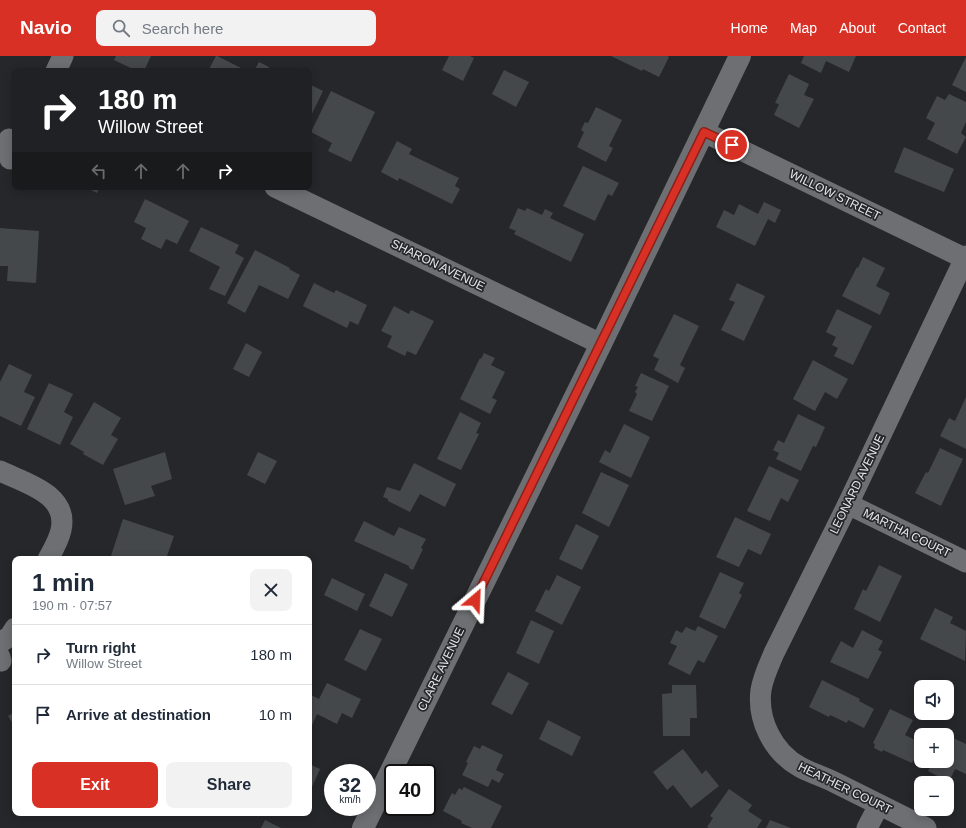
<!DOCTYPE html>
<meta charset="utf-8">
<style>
:root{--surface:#fff;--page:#f2f2f3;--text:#1f2937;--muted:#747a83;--line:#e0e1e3;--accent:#d93025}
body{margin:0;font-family:Helvetica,sans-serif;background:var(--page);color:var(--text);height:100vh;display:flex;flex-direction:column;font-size:15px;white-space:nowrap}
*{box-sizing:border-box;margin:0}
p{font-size:13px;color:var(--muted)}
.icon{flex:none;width:22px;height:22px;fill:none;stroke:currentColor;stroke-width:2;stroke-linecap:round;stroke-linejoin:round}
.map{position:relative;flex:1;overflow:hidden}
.side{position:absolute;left:12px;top:500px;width:300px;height:260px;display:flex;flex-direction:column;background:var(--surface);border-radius:8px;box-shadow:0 2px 10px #0003}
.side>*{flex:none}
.top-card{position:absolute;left:12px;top:12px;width:300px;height:122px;border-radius:8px;box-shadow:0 2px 10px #0003;background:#202124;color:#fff;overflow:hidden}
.buttons{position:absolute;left:914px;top:624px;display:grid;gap:8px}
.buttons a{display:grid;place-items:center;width:40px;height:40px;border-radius:8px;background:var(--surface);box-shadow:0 2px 10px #0003;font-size:20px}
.speed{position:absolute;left:324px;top:708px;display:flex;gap:8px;font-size:20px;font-weight:700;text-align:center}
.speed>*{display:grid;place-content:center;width:52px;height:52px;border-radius:50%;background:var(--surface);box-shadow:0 2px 10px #0003;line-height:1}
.speed small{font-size:10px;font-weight:400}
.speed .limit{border:2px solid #111;border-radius:6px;background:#fff;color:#111}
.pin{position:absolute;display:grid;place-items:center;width:34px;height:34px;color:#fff;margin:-17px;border:2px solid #fff;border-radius:50%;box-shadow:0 1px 4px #0007}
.me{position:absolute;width:44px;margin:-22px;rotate:26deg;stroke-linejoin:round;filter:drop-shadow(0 0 3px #0008)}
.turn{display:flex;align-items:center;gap:14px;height:84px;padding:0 20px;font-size:18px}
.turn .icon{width:52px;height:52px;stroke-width:2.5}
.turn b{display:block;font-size:28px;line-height:34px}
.lanes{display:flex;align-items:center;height:38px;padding:0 20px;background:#0003;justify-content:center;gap:20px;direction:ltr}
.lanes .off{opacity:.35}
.round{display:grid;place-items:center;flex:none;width:42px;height:42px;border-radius:8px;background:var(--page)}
.head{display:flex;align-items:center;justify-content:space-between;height:68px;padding:0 20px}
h1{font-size:24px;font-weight:800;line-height:30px}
.button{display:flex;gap:8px;margin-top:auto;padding:8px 20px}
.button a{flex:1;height:46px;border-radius:8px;background:var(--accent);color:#fff;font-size:16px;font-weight:800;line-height:46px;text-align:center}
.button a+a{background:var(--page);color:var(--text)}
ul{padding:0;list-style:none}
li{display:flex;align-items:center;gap:12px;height:60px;padding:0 20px;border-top:1px solid var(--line)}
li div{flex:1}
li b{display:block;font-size:15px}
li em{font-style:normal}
header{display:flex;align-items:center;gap:24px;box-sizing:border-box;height:56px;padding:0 20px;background:var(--accent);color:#fff}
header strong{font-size:19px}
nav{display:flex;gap:22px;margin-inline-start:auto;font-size:14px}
.search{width:280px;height:36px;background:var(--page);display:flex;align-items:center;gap:10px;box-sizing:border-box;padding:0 14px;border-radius:8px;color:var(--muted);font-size:15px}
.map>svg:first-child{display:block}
</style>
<header>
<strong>Navio</strong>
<div class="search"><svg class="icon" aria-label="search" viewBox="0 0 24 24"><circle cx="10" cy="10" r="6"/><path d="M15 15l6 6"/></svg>Search here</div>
<nav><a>Home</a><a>Map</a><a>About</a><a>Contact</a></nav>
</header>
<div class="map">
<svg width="966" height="772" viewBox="0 0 966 772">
<rect width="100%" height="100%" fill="#25272a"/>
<g fill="#45484b">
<path d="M116,0H151L144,15H137L114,4Z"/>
<path d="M216,0H217L247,15H208Z"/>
<path d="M449,0H470L474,2L463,25L442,14Z"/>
<path d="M611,0H667L669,1L659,21L643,13L642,15Z"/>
<path d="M804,0H856L849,16L826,5L821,17L801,7Z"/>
<path d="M966,1V36L952,29Z"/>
<path d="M259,6L269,11L267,15H252L254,12L255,13Z"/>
<path d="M504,14L529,26L516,51L492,38Z"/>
<path d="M789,18L809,28L804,39L814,43L799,72L774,59L779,48L775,47Z"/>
<path d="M309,28L323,35L309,64Z"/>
<path d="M331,35L375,56L351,106L328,95L332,87L311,76Z"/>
<path d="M949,38L966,46V66L961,77L966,81L957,98L927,83L935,67L926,62L937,40L945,44Z"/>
<path d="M596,51L622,64L609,90L613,92L606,106L577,91L584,76L581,74L585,66L588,67Z"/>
<path d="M397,85L412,93L409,98L459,122L455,130L460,133L452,148L399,122L398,125L381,116Z"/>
<path d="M904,91L954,113L944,136L894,116Z"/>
<path d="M583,110L619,127L612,140L608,138L595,165L563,150Z"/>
<path d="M85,131H100L97,137Z"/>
<path d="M145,143L189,165L177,188L166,183L161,193L141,183L146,172L134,166Z"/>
<path d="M764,146L781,154L775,167L768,163L755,190L716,171L724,154L734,159L739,148L758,158Z"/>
<path d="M518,152L525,155L527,152L542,159L545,153L553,157L550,162L584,178L571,206L514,178L516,175L509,172Z"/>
<path d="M201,171L239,189L235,197L244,202L225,240L209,233L220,211L189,195Z"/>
<path d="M0,172L39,175L36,227L7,225L8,210H0Z"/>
<path d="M255,194L290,212L289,213L300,219L288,243L259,229L245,257L227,247Z"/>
<path d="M863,201L885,212L876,230L890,237L880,259L842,240L857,211L858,212Z"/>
<path d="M314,227L334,237L336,234L367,249L358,269L350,265L347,272L303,250Z"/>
<path d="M737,227L765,240L744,285L721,274L735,246L729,244Z"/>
<path d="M394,250L409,258L411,254L434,265L416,299L407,295L405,300L387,291L392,280L381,275Z"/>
<path d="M837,253L872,270L853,309L834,300L838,292L832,289L836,281L826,276Z"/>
<path d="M674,258L699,270L680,309L685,312L678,327L654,314L659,303L653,300Z"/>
<path d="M246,287L262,296L249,321L233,313Z"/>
<path d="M484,297L495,302L491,309L505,316L492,342L497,344L490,358L460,343L480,302L481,303Z"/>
<path d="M813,304L848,323L837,343L825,336L815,355L793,343Z"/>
<path d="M9,308L32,319L24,336L35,341L21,370L0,360V326Z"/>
<path d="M641,317L669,330L652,365L629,355L637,338L635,336L638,331L635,330Z"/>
<path d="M49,327L73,338L64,356L73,361L60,389L27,373Z"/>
<path d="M966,341V393L940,380L949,362L955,365Z"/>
<path d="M94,346L121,362L111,379L118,383L103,409L83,398L84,396L70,388Z"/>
<path d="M460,356L481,367L476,377L479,378L461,414L437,403Z"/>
<path d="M798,358L825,371L816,391L813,390L801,415L776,403L779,397L773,394L778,384L784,387Z"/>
<path d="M624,368L650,381L631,422L599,406L605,394L610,397Z"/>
<path d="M940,392L963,403L941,450L915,437L926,416L928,417Z"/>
<path d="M165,396L172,423L151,430L155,440L125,449L113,413Z"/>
<path d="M258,396L277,405L265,428L247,419Z"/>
<path d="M414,407L456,428L445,451L420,438L410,456L388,445V443L383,441L387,431L400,435Z"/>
<path d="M769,410L799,424L788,446L781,442L770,465L747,455Z"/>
<path d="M601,416L629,429L609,471L582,457Z"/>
<path d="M735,461L771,478L761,499L748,493L739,511L716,501Z"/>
<path d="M123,463L174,480L166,503H156L146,500L145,503H121L111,500Z"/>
<path d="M364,465L394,480L399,471L426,483L421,492L423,493L413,514L409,512V510L354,485Z"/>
<path d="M576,468L599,480L582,514L559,503Z"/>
<path d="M879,509L902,520L880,566L854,553L863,533L866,535Z"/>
<path d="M720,516L744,527L739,537L742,539L725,573L699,561Z"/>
<path d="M385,517L408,528L392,561L369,550Z"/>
<path d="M557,519L581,531L562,569L535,555L546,533L549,535Z"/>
<path d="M332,522L365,538L357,555L324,539Z"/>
<path d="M935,552L953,561L950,567L966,575L965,605L920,583Z"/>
<path d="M531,564L554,575L539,608L516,597Z"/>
<path d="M698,570L718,580L704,607L698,604L690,619L668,608L677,590L670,587L676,574L682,577L686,571L695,575Z"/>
<path d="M360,573L382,583L366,615L344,604Z"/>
<path d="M862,574L883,585L878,594L882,596L868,623L830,606L841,585L853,592Z"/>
<path d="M508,616L529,627L512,659L491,648Z"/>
<path d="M822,624L860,643L859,645L874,653L864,672L848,664L847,667L830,659L829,661L809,651Z"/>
<path d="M327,627L361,643L352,662L342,657L337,668L317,658L309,676V643L311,639L319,643Z"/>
<path d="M672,629H696L697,662H690V680H663L662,638L672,637Z"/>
<path d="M890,653L913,664L905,679L921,687V688L912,707L883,694L882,696L874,692L875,688L873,687Z"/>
<path d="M15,656V671L8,660Z"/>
<path d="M548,664L581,681L572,700L539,683Z"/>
<path d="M947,679L966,688V718L955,713L949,726L928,715L933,705H947Z"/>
<path d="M482,689L503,699L496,714L504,718L499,727L492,723L488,731L462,719L468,707L466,706L474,690L480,693Z"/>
<path d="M683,693L702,718L706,714L719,730L691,752L673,729L667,734L653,716Z"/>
<path d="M309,708L320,713L311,733L309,732Z"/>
<path d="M464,731L502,750L491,772H472L461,767L462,765L443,755L452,737L455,739L459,732L462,734Z"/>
<path d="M729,733L752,749L748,755L762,764L757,772H709L707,771L713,762L710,760Z"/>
<path d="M265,764L281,772H261Z"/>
<path d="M770,764L791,772H766Z"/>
</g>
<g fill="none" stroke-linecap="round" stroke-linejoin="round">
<g stroke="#6d6f73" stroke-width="21">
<path d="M56,15L63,0"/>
<path d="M704,76L966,203"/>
<path d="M9,83L10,103"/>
<path d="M275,131L601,288"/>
<path d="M0,415C25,427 69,438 61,474C59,484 53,494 48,503"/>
<path d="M848,448L966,506"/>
<path d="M0,587L10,580L15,572"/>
<path d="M0,601L1,605"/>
<path d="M867,772L879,749"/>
<path d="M926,772C896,757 866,742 836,727C824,721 811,717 800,711C773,696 757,664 761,634C763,621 769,609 774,597L848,448L966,200"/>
</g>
<path stroke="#6d6f73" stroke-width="22" d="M363,772L601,288L740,0"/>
</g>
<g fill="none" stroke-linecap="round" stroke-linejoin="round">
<defs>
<path id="route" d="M475,544L704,76L732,89"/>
</defs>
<use href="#route" stroke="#8d1f18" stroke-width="10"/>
<use href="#route" stroke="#d93025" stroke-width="7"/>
</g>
<g text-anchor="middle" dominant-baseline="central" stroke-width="3.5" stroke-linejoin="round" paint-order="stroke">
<g font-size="12" fill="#e6e8ea" stroke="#25272a">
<text transform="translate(835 139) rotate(26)">WILLOW STREET</text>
<text transform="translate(438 209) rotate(26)">SHARON AVENUE</text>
<text transform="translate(857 428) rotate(-64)">LEONARD AVENUE</text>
<text transform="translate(907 477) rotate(26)">MARTHA COURT</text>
<text transform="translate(441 613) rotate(-64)">CLARE AVENUE</text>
<text transform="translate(845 732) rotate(26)">HEATHER COURT</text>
</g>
</g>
</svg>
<div class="buttons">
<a><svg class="icon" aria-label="sound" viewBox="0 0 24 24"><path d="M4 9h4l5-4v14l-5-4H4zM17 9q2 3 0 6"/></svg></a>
<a>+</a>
<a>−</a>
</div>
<div class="speed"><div>32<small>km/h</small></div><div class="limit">40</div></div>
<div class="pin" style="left:732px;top:89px;background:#d93025"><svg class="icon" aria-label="arrive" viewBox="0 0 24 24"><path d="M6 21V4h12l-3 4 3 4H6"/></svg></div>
<svg class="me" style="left:475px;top:544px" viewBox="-20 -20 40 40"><path d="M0-17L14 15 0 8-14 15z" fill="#d93025" stroke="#fff" stroke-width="4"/></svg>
<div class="top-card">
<div class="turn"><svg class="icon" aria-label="right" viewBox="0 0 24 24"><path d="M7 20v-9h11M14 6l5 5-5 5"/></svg><div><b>180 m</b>Willow Street</div></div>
<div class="lanes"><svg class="icon off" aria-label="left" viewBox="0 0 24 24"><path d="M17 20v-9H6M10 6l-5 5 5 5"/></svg><svg class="icon off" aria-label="ahead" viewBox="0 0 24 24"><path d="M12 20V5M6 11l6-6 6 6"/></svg><svg class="icon off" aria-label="ahead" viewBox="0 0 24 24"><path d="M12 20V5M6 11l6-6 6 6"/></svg><svg class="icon" aria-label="right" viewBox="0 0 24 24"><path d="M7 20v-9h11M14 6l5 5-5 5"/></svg></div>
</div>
<section class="side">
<div class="head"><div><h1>1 min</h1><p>190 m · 07:57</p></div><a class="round"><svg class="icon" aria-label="close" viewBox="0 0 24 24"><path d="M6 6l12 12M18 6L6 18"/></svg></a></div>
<ul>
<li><svg class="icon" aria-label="right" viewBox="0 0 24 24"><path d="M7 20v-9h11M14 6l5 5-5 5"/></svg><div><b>Turn right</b><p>Willow Street</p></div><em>180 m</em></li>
<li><svg class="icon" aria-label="arrive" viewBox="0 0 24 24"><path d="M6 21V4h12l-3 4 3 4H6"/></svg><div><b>Arrive at destination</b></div><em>10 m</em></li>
</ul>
<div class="button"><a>Exit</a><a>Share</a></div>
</section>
</div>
